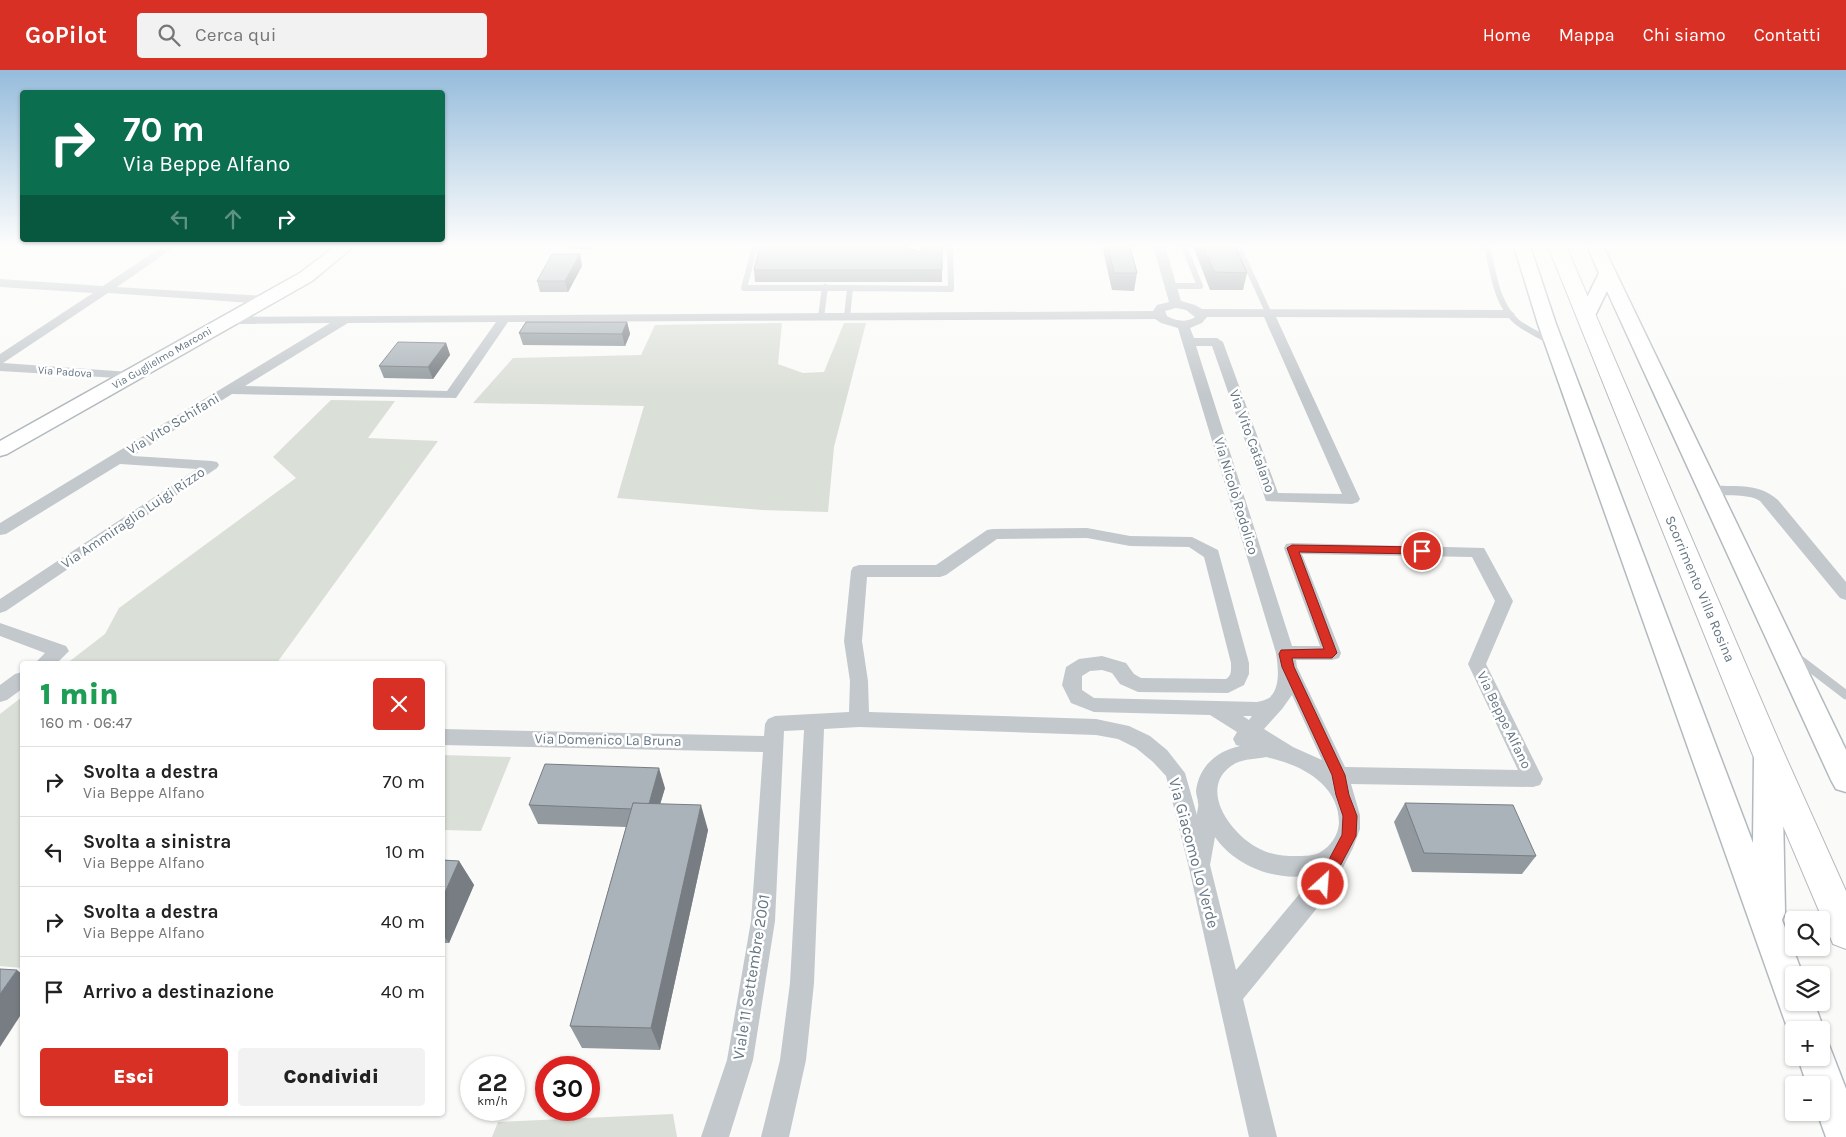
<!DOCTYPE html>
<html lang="it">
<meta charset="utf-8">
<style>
:root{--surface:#fff;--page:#f2f2f2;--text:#222;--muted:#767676;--line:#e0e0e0;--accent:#d93025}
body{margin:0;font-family:Karla,sans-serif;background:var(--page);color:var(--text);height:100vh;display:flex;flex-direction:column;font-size:19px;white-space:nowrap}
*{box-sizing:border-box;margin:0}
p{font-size:16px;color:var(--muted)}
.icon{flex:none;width:28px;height:28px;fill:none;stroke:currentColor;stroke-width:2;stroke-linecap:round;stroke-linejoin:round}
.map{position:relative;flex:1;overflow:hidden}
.panel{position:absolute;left:20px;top:591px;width:425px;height:455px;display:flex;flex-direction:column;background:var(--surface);border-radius:5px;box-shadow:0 1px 4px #0004}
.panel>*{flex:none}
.top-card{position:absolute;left:20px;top:20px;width:425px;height:152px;border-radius:5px;box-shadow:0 1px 4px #0004;background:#0b6e4f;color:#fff;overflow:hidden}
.tools{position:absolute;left:1785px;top:841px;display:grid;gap:10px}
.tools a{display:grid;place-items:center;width:45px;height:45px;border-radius:5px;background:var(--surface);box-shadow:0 1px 4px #0004;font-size:25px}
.speed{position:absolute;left:460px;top:986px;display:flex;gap:10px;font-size:25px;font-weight:700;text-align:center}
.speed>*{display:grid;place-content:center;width:65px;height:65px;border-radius:50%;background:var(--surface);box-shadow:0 1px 4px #0004;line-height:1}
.speed small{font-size:12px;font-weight:400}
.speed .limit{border:8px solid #d22;background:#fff;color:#111}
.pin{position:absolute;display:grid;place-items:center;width:42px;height:42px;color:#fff;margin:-21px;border:2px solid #fff;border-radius:50%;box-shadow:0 1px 5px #0007}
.me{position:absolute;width:55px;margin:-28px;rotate:26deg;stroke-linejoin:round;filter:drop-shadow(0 0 4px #0008)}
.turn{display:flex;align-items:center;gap:18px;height:105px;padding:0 20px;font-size:22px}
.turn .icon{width:65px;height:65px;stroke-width:2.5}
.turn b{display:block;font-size:35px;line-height:42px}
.lanes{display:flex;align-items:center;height:48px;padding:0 20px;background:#0003;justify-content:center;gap:25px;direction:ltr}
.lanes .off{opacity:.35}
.round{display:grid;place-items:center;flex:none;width:52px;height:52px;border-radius:5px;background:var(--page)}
.headline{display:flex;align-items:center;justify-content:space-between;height:85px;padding:0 20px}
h1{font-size:30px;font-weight:800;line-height:38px;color:#1e9e55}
.action{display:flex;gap:10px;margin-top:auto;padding:10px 20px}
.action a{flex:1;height:58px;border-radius:5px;background:var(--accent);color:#fff;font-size:20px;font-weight:800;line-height:58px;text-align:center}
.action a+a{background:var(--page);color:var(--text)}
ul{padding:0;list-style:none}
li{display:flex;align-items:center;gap:15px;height:70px;padding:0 20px;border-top:1px solid var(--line)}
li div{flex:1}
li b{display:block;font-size:19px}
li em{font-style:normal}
header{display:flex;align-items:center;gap:30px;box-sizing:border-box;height:70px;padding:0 25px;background:var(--accent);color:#fff}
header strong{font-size:24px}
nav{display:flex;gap:28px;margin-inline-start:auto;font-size:18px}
.search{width:350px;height:45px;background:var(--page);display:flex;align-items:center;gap:12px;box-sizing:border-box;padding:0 18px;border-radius:5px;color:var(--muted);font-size:19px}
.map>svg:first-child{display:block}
</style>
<header>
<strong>GoPilot</strong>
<div class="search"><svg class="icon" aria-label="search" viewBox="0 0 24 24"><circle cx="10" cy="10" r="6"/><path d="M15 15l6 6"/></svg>Cerca qui</div>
<nav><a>Home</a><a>Mappa</a><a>Chi siamo</a><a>Contatti</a></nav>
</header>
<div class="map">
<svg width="1846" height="1067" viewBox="0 0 1846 1067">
<rect width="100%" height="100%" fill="#fafaf8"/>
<g fill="#dadfd7">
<path d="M782,253L778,294L803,303L824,302L844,253H866L834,377L828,442L762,440L617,428L644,336L473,333L513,288L641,285L655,255Z"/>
<path d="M331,330L395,331L368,368L438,371L276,594H66L105,564L119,538L296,408L273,387Z"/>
<path d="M22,627V898L0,896V644Z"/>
<path d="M443,685L511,687L481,761L443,760Z"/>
<path d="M673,1044L677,1067H492L498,1052Z"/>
</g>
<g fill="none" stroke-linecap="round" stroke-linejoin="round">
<defs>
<g id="secondary">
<path d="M336,176H354L312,211L7,384L0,386V371L300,203Z"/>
<path d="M1514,176H1530L1556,254L1753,773L1754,688L1758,680L1768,676L1778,680L1782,688L1785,843L1782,850L1803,905H1794V932H1814L1824,960L1821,967V960H1794V973L1788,960L1538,254Z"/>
<path d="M1587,176H1603L1846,680V722L1836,719L1831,710L1607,221L1593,250L1587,251L1581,250L1578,246L1599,203Z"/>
<path d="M1821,972L1829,975L1846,1019V1067H1826L1817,1042H1821V1015H1807L1798,988H1821Z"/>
</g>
<path id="primary" d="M1548,176H1566L1784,683L1846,821V879L1833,874L1828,862L1752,683Z"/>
</defs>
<use href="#secondary" stroke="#b3babf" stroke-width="3"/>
<use href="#primary" stroke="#b5babe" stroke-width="2"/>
<g stroke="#c3c8cc" stroke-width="6">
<path d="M755,176L744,218H850"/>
<path d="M1238,176L1269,244"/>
<path d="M1487,176C1493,201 1496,234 1517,252C1527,260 1540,265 1551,272"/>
<path d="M1171,216H1200L1184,176"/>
<path d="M821,247L825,217"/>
<path d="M847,247L850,218L951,219L950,176"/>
</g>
<path stroke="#c3c8cc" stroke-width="9" d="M1795,586L1846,625"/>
<g fill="#c3c8cc" fill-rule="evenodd">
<path d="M163,176H176L117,217L265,226L271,230L265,234L108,223L3,293L130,302L135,303L137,306L135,309L0,301V284L93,223L0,217V209L103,216Z"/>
<path d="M1153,176H1165L1181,231L1195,235L1202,239L1509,240L1515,244L1509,248L1276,247L1360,429L1358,432L1352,434L1266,431L1212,276H1196L1292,576H1320L1284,478L1286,474L1292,473L1484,478L1513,531L1486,594L1543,709L1540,715L1533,717L1351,714L1360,745V759L1353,778L1331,821L1243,929L1277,1067H1249L1189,798L1166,706L1153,692L1136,678L1118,669L1096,665L859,657L824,659L814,913L806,990L789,1067H761L780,990L790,913L804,660L784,661L775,851L753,990L729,1067H701L727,990L751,851L763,682L442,675V659L764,666L765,654L768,649L775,646L849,642L850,611L844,571L851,501L853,497L859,495H936L987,460L993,459L1087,458L1130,466L1192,467L1218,480L1249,593V604L1244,615L1228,623L1138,622L1120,614L1112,603L1102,600L1090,601L1082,606V620L1094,628L1257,632C1261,631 1266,630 1269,628C1281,618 1278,596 1276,583L1178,258L1161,253L1155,249L508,252L456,328L232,324L133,386L212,391L217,392L219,395L217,398L6,541L0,543V529L197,399L120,394L6,464L0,465V453L330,253L230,254L226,253L224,250L226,247L1153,241L1157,235L1169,232ZM1176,238L1186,240L1195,247C1186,253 1176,251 1167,246L1165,241ZM1207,247H1264L1342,424L1278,423L1223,272L1217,268H1194L1190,258L1202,253ZM496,252L447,321L245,316L348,253ZM1087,468L1130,476L1189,477L1204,487L1231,593C1231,600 1232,605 1226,609L1141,608L1134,604L1126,593L1102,586L1079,589L1066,597L1062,615L1071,633L1094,642L1210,645L1237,662L1233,669L1236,675L1240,676C1217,681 1199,696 1196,721C1196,725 1198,729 1198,733C1199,737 1197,740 1197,745L1185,703L1167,680L1150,666L1129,656L1096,649L869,642L868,611L862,571L867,507H940L946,505L997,469ZM1302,484L1472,487L1495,531L1468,594L1518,700L1345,697L1297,597L1296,590H1332L1339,588L1341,583ZM1292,625L1322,690L1293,677L1264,659L1282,639ZM1243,646H1252L1249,650ZM1266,687C1299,694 1339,713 1339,753C1338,766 1331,776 1319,783C1312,786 1304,786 1297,786C1283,786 1272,785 1260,779C1230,765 1195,715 1236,693C1244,689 1257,689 1266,687ZM1215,767C1235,797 1283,815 1317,803L1236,900L1210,795Z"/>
<path d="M1708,415C1734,418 1756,411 1778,430L1846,512V530L1840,528L1760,431C1747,422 1720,428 1703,423L1700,420L1703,417Z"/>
<path d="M0,553L66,576L69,581L56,594H34L45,583L0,566Z"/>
<path d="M22,602V619L7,630L0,632V615L15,604Z"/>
</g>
<use href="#secondary" fill="#fff" fill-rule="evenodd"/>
<use href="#primary" fill="#fff" fill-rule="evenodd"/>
</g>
<g fill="#929a9f">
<path d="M567,176H593L591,179H568Z"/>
<path d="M942,176V212H755L754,200L921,182Z"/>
<path d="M1102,176H1130L1137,203L1134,221L1112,220Z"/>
<path d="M1193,176H1235L1247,203L1243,220H1210Z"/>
<path d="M580,184L582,196L568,222H540L537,211Z"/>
<path d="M627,252L630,264L625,276L523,275L519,263Z"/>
<path d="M446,273L450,285L433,309L384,308L379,296Z"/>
<path d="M665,718L660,734L708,760L660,980L582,978L570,956L626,757L538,754L529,735Z"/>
<path d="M1405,733L1536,786L1522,804L1412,802L1394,752Z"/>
<path d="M442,790L459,791L474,815L449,873H442Z"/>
</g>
<g fill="#777d82">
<path d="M580,184L582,196L568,222L565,211Z"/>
<path d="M627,252L630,264L625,276L622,264Z"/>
<path d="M446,273L450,285L433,309L428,297Z"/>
<path d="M659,698L665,718L653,758L647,740Z"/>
<path d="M701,735L708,760L660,980L651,958Z"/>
<path d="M459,791L474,815L449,873L442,863V829Z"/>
<path d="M17,900L22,904V943L0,977V924Z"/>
</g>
<g fill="#aab3b9" stroke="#777d82">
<path d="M760,176H900L921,182L922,176H942V200H754Z"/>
<path d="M1108,176H1130L1137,203H1114Z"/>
<path d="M1203,176H1235L1247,203L1214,202Z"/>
<path d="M552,184H580L565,211H537Z"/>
<path d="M526,252H627L622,264L519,263Z"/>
<path d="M398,272L446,273L428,297L379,296Z"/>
<path d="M545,694L659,698L649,734L633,733L632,739L529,735Z"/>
<path d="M633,733L701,735L651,958L570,956Z"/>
<path d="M1405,733L1513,735L1536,786L1424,783Z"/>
<path d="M442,790L459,791L442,829Z"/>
<path d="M0,899L17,900L0,924Z"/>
</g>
<linearGradient id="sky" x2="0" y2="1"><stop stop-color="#96bcdc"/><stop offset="0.54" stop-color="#fdfdfc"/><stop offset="1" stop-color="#fdfdfc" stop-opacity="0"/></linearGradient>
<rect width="1846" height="325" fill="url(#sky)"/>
<path fill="#d93025" stroke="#8d1f18" d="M1292,475L1422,477L1428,481L1422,484L1299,482L1337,583L1332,588H1292L1294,597L1345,705L1349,725L1357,746L1356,766L1328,819L1323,821L1318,819L1316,814L1342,765L1343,746L1336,725L1332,705L1282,597L1279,584L1281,580L1324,579L1287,478Z"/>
<g text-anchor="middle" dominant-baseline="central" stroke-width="5" stroke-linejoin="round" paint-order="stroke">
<g font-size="11" fill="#657683" stroke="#fff">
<text transform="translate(162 288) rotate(-30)">Via Guglielmo Marconi</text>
<text transform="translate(65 302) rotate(4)">Via Padova</text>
</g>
<g font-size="14" fill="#657683" stroke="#fff">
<text transform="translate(173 354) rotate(-31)">Via Vito Schifani</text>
<text transform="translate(1252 371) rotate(70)">Via Vito Catalano</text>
<text transform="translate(1236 426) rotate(73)">Via Nicolò Rodolico</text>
<text transform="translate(133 448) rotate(-34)">Via Ammiraglio Luigi Rizzo</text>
<text transform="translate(1700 519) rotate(67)">Scorrimento Villa Rosina</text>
<text transform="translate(1504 650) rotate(64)">Via Beppe Alfano</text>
<text transform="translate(608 670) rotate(1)">Via Domenico La Bruna</text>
</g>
<g font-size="16" fill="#657683" stroke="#fff">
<text transform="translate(1194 783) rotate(75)">Via Giacomo Lo Verde</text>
<text transform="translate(751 907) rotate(-81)">Viale 11 Settembre 2001</text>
</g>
</g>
</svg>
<div class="tools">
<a><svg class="icon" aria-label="search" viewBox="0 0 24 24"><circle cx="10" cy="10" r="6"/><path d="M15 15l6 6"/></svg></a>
<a><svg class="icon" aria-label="layers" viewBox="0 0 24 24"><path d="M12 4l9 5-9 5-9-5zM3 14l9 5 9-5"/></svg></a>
<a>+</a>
<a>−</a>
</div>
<div class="speed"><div>22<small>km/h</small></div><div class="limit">30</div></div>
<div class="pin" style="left:1422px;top:481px;background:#d93025"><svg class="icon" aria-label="arrive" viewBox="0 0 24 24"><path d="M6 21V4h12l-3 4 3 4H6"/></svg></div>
<svg class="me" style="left:1323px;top:814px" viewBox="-20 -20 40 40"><circle r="17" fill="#d93025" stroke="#fff" stroke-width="3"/><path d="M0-11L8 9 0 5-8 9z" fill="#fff"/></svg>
<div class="top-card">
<div class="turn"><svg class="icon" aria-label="right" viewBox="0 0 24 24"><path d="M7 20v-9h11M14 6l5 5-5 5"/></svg><div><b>70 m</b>Via Beppe Alfano</div></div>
<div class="lanes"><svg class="icon off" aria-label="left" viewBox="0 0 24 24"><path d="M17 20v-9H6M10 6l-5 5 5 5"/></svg><svg class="icon off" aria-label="ahead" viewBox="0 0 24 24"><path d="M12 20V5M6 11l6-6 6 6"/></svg><svg class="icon" aria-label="right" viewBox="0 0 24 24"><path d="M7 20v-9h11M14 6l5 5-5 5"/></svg></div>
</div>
<section class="panel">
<div class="headline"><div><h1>1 min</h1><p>160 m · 06:47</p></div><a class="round" style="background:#d93025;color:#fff"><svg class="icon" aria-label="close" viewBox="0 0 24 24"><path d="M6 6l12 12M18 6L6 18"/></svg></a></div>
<ul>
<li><svg class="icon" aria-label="right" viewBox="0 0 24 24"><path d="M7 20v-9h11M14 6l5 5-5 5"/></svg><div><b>Svolta a destra</b><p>Via Beppe Alfano</p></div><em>70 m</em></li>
<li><svg class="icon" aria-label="left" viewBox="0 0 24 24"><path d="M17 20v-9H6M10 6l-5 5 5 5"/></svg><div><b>Svolta a sinistra</b><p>Via Beppe Alfano</p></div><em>10 m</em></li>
<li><svg class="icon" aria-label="right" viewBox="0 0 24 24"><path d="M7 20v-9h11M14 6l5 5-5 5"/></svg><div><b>Svolta a destra</b><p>Via Beppe Alfano</p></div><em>40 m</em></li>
<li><svg class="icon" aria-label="arrive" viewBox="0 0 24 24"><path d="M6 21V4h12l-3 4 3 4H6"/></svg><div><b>Arrivo a destinazione</b></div><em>40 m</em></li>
</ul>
<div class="action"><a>Esci</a><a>Condividi</a></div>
</section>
</div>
